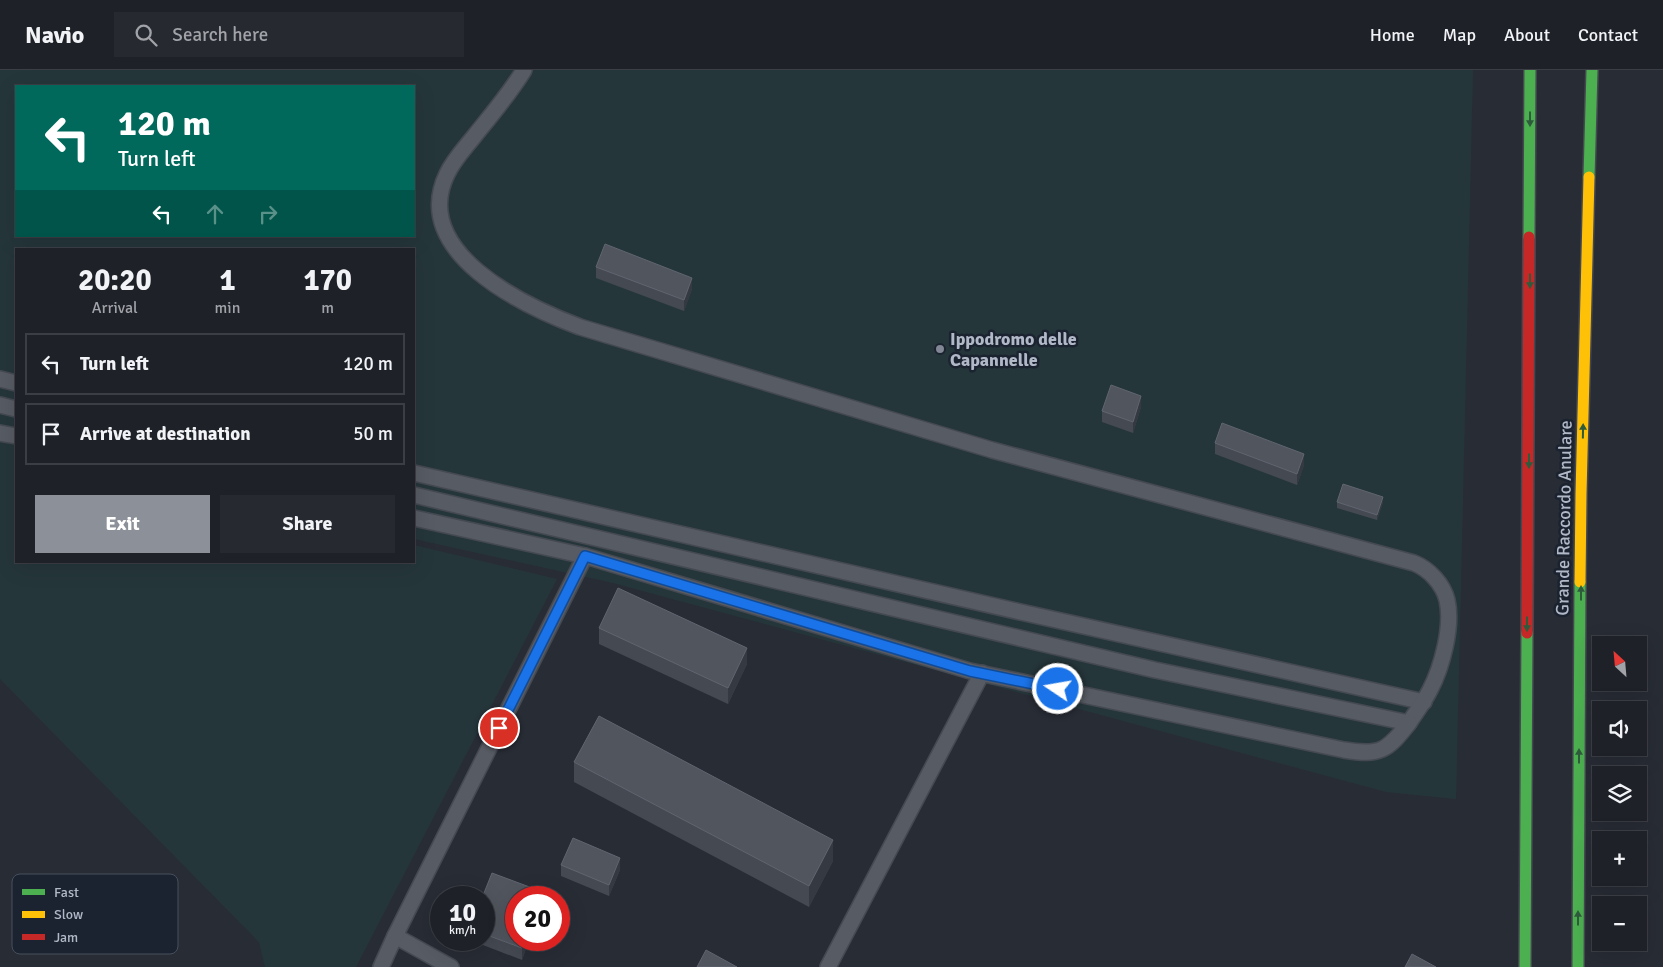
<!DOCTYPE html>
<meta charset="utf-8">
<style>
:root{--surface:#1e2128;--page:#262930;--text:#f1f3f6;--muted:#a1a3a8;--line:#3c3e45;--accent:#8c9099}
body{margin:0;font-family:Signika,sans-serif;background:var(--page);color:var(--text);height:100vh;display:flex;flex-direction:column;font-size:19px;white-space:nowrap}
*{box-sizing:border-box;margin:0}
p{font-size:16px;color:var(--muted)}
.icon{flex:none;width:28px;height:28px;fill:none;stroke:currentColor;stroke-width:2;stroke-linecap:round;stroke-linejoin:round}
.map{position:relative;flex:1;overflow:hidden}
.panel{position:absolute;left:15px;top:178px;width:400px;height:315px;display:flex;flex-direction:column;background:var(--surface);border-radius:0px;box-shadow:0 5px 20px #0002,0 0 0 1px var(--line)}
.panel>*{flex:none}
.top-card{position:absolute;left:15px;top:15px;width:400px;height:152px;border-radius:0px;box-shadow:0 5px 20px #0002,0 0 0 1px var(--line);background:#00695c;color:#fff;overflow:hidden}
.needle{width:32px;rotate:334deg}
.buttons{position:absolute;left:1592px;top:566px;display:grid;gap:10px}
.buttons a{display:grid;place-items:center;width:55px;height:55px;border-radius:0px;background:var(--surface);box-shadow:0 5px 20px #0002,0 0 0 1px var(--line);font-size:25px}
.speed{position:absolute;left:430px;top:816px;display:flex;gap:10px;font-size:25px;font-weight:700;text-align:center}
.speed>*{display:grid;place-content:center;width:65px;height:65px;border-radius:50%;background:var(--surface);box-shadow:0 5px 20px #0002,0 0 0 1px var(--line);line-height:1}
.speed small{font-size:12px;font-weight:400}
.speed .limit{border:8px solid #d22;background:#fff;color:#111}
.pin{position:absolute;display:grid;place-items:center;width:42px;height:42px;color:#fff;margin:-21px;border:2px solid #fff;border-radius:50%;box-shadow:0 1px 5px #0007}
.me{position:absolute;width:55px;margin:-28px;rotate:282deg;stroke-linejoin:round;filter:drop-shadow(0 0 4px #0008)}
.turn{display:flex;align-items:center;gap:18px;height:105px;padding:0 20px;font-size:22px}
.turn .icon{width:65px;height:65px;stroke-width:2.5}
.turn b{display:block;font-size:35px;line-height:42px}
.lanes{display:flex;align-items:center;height:48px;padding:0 20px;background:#0003;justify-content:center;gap:25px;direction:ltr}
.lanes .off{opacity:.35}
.eta{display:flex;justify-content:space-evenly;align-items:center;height:85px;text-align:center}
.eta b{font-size:30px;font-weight:700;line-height:35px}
.cta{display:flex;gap:10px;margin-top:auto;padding:10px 20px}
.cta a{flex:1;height:58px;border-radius:0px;background:var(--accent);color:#fff;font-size:20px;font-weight:700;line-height:58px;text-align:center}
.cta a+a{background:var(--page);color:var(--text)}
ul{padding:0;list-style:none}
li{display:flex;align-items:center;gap:15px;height:62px;margin:0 10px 8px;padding:0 10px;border:2px solid var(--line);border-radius:0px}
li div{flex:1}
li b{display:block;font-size:19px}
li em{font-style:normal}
header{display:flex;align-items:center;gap:30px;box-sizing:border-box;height:70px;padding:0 25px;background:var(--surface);border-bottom:1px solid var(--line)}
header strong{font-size:24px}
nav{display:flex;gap:28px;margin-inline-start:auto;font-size:18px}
.search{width:350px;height:45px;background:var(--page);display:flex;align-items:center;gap:12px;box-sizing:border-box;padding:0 18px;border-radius:0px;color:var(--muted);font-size:19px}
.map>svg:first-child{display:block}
</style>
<header>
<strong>Navio</strong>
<div class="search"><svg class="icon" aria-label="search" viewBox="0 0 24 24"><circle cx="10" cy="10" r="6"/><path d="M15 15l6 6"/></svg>Search here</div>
<nav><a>Home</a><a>Map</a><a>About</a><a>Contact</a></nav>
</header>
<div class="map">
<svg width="1663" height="897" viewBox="0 0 1663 897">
<rect width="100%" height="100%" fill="#282c35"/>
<path fill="#25363b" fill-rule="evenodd" d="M0,0H1473L1456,729L1386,722L613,513L414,469V179H16V491H414V475L557,509L356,897H265L259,872L0,609ZM16,16H414V166H16Z"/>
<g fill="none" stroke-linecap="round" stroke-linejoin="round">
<defs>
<g id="lane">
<path d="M0,309L16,313"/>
<path d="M0,335L16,339"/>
<path d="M0,363L16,366"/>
<path d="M414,403L1025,543L1424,632"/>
<path d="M414,425L1155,600L1409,653C1416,642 1424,632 1430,620C1442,597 1453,556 1447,530C1443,514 1429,499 1414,493L992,380L580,257C524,236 409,182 447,104C454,89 466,77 476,64C493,43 510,23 524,0"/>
<path d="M414,448L585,486L970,601L1344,680C1380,686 1387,681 1409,653"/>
<path d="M395,866L451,897"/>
<path d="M381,897L395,866L585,486"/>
<path d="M828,897L982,603"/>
</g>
<g id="fast">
<path d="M1589,107L1592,0"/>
<path d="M1529,167L1530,0"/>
<path d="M1525,897L1527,563"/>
<path d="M1578,897L1580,512"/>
</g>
<path id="slow" d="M1580,512L1581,424L1589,107"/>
<path id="jam" d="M1527,563L1529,167"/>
</defs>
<use href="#lane" stroke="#454952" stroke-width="18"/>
<use href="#fast" stroke="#454851" stroke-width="14"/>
<use href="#slow" stroke="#454851" stroke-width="14"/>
<use href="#jam" stroke="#454851" stroke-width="14"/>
<use href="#lane" stroke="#575b63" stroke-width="15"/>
<use href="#fast" stroke="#4caf50" stroke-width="11"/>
<use href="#slow" stroke="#ffc107" stroke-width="11"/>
<use href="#jam" stroke="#c62828" stroke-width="11"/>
</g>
<g fill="#454952">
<path d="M596,197L692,219L684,241L596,208Z"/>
<path d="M1141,337L1133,363L1102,352V341Z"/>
<path d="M1215,373L1304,395L1297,415L1215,384Z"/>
<path d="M1337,432H1383L1377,450L1337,438Z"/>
<path d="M599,558L747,594L728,634L599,574Z"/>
<path d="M574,692L833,791L809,837L574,712Z"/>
<path d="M561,795L620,800L609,826L561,806Z"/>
<path d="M484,828H543L529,870L522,890L470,870H484Z"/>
</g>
<g fill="#353941">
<path d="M692,208V219L684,241V230Z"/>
<path d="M1141,326V337L1133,363V352Z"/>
<path d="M1304,384V395L1297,415V404Z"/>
<path d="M1383,427V432L1377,450V445Z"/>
<path d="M747,578V594L728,634V618Z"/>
<path d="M833,770V791L809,837V816Z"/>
<path d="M620,788V800L609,826V815Z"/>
<path d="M525,870H529L522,890V878Z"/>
</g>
<g fill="#51555e" stroke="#60656f">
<path d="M605,174L692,208L684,230L596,197Z"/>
<path d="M1111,315L1141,326L1133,352L1102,341Z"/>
<path d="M1222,353L1304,384L1297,404L1215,373Z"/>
<path d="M1343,414L1383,427L1377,445L1337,432Z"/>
<path d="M618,518L747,578L728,618L599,558Z"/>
<path d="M599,646L833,770L809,816L574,692Z"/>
<path d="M573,768L620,788L609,815L561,795Z"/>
<path d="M492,803L543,822L541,828H516V870H525L522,878L484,864V828H482Z"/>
<path d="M706,880L737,897H697Z"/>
<path d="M1412,884L1436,897H1405Z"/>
</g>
<defs><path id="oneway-solid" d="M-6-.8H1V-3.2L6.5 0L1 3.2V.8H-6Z" transform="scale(1.25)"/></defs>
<g fill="#2f5b3d">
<use href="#oneway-solid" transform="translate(1530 49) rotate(90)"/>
<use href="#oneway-solid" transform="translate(1530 211) rotate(90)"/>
<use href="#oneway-solid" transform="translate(1583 361) rotate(-89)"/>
<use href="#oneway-solid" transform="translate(1529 391) rotate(90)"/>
<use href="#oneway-solid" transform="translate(1581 523) rotate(-90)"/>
<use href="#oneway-solid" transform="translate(1527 554) rotate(90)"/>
<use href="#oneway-solid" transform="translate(1579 686) rotate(-90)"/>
<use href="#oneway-solid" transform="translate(1578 848) rotate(-90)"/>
</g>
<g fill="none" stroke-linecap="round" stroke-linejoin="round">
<defs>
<path id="route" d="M499,658L585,486L970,601L1058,619"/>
</defs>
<use href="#route" stroke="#114b97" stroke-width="12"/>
<use href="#route" stroke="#1a73e8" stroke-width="9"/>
</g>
<circle fill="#818794" stroke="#1b2330" stroke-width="2" cx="940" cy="279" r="5"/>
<g text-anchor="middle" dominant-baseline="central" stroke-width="5" stroke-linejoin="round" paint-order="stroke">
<g font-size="18" font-weight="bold" fill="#b1b8c7" stroke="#1b2330" text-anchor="start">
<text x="950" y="269">Ippodromo delle<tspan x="950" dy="21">Capannelle</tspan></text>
</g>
<g font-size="18" fill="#b1b8c7" stroke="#1b2330">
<text transform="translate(1564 448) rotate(-89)">Grande Raccordo Anulare</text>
</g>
</g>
<rect x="12" y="804" width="166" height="80" rx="8" fill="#1b2330" stroke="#48505d" stroke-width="1"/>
<rect x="22" y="819" width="23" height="6" fill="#4caf50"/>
<rect x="22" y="841" width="23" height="7" fill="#ffc107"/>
<rect x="22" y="864" width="23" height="6" fill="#c62828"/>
<g font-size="14" fill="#b1b8c7">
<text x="54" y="827">Fast</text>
<text x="54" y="849">Slow</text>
<text x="54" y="872">Jam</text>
</g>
</svg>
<div class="buttons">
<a><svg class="needle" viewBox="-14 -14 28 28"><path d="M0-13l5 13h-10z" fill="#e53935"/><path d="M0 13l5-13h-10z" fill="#a1a3a8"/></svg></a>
<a><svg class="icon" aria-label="sound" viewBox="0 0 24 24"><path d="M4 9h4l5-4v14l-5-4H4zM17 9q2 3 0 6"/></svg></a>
<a><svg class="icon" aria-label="layers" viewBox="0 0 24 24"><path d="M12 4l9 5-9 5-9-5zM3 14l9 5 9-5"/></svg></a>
<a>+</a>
<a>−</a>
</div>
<div class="speed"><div>10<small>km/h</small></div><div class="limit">20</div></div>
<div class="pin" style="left:499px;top:658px;background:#d93025"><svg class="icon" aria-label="arrive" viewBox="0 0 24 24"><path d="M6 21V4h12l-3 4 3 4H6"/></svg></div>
<svg class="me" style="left:1058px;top:619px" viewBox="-20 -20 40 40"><circle r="17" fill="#1a73e8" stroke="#fff" stroke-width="3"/><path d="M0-11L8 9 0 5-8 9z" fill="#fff"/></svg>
<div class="top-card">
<div class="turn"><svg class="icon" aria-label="left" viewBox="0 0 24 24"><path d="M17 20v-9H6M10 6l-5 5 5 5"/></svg><div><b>120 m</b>Turn left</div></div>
<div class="lanes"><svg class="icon" aria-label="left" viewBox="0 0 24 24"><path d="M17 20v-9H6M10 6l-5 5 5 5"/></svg><svg class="icon off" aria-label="ahead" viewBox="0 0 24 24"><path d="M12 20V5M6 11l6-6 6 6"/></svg><svg class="icon off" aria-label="right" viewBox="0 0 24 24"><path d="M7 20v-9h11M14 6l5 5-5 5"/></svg></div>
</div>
<section class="panel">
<div class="eta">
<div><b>20:20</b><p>Arrival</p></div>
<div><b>1</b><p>min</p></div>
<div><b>170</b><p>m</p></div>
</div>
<ul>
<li><svg class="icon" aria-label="left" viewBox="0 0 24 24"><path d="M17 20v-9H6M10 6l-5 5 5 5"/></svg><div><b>Turn left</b></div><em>120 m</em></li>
<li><svg class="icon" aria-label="arrive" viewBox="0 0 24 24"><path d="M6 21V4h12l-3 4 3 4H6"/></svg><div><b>Arrive at destination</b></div><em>50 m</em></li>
</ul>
<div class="cta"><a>Exit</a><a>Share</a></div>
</section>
</div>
